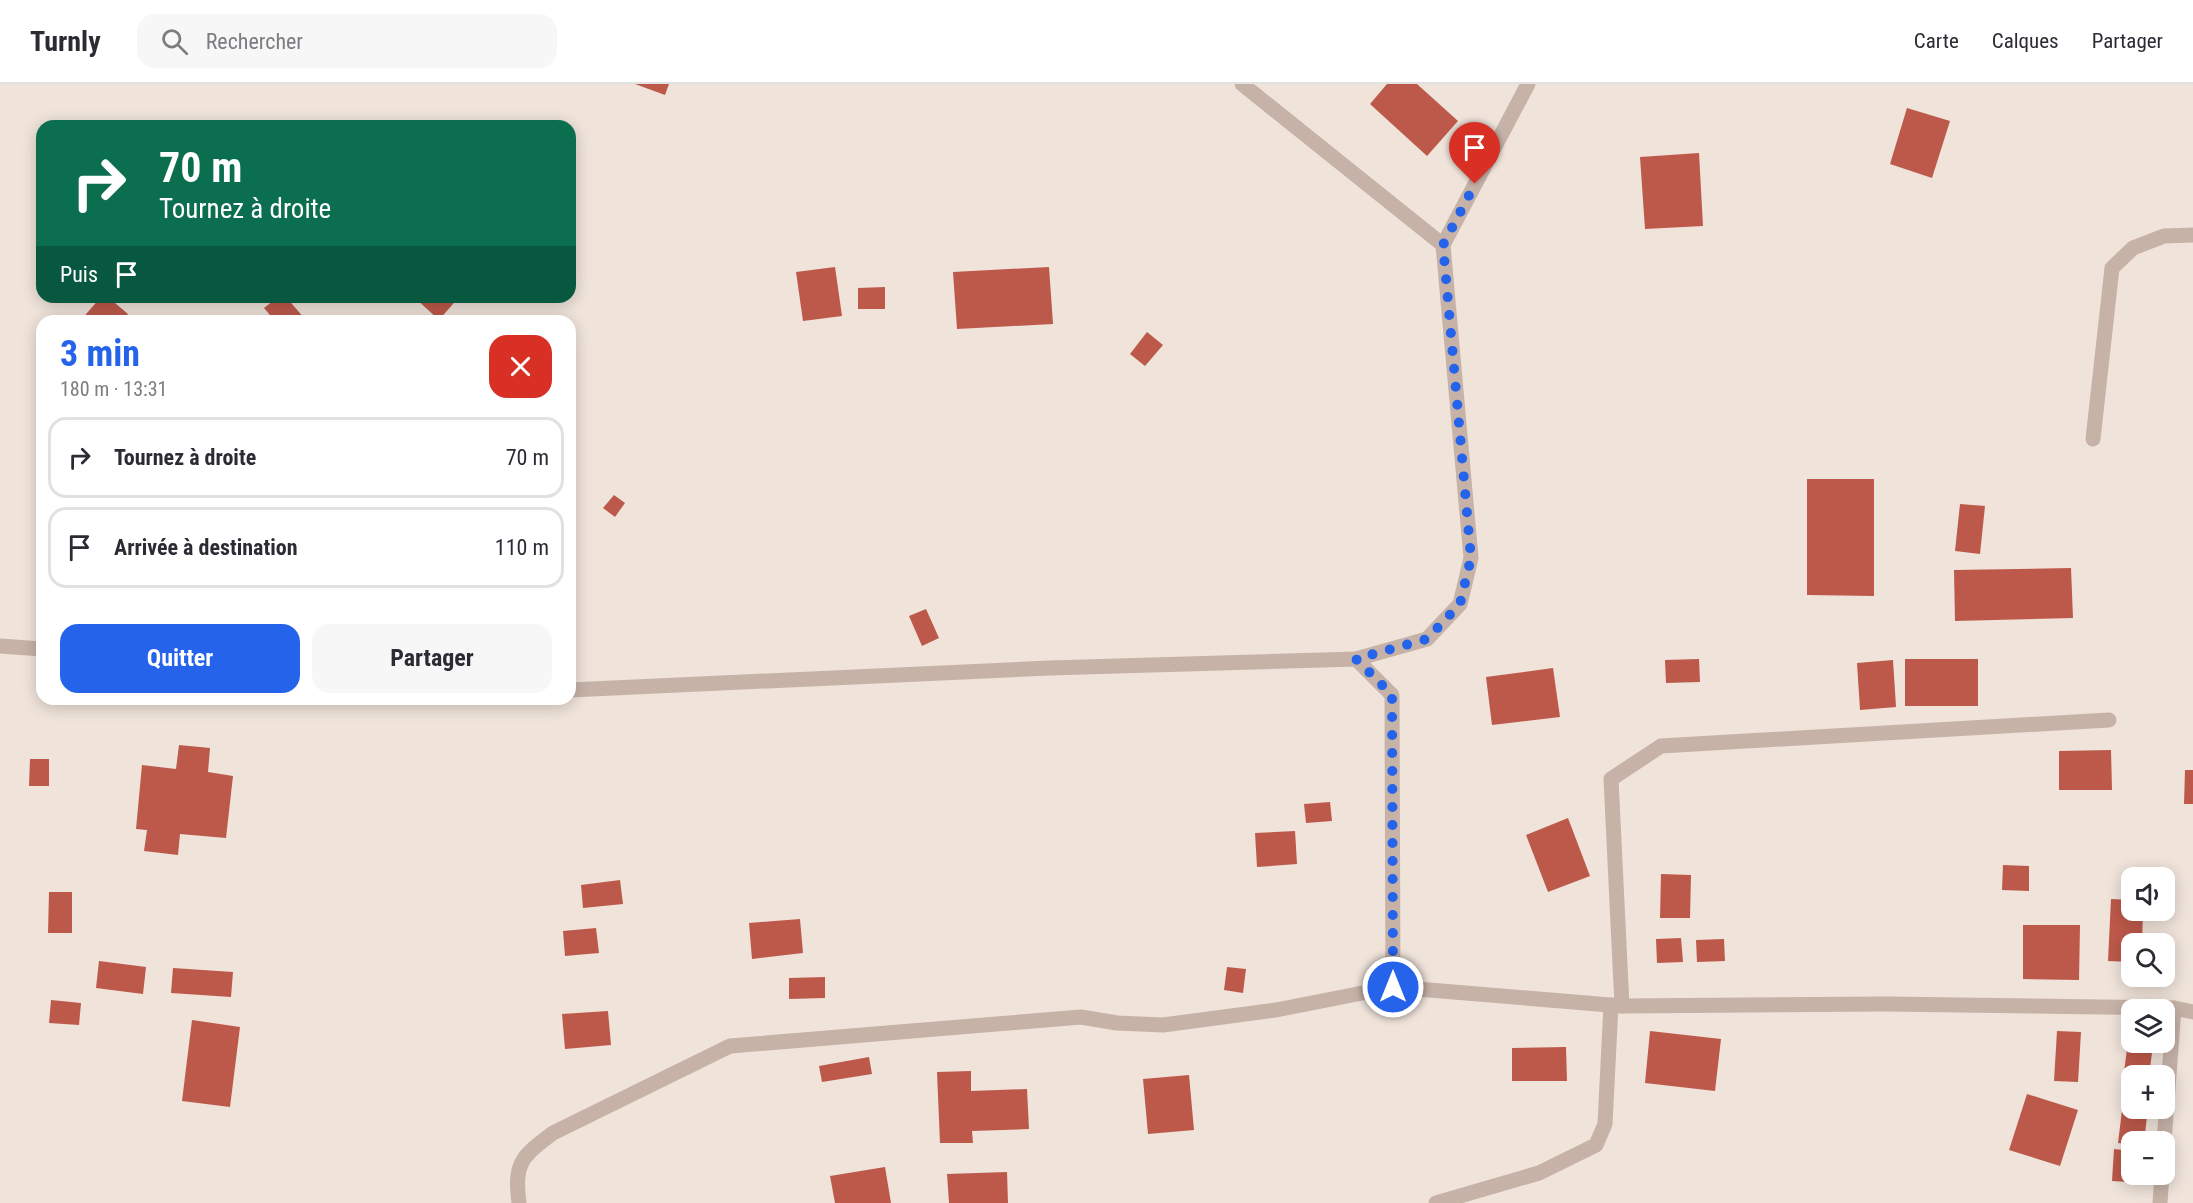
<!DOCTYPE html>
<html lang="fr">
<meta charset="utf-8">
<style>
:root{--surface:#fff;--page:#f7f7f7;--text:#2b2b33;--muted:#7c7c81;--line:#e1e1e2;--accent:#2563eb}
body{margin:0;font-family:"Roboto Condensed",sans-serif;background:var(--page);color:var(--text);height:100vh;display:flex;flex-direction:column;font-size:22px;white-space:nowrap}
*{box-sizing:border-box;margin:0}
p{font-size:20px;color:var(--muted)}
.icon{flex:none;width:33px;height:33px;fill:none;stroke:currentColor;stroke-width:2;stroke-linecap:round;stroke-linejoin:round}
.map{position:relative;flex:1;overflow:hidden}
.panel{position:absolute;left:36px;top:231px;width:540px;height:390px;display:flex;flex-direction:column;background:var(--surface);border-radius:18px;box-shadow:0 3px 15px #0003}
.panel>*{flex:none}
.guide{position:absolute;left:36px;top:36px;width:540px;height:183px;border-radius:18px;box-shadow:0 3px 15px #0003;background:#0b6e4f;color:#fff;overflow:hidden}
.fabs{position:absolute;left:2121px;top:783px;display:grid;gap:12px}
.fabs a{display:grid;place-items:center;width:54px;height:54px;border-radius:12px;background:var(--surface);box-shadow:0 3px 15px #0003;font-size:30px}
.pin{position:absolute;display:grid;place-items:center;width:51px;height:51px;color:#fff;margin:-62px -26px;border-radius:50% 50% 50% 0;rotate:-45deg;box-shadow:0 0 6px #0007}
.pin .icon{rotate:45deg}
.me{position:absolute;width:66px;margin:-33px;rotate:0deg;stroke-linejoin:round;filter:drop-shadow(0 0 4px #0008)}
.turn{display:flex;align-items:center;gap:21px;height:126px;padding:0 24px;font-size:27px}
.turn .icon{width:78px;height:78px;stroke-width:2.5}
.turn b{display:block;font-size:42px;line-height:51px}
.then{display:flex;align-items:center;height:57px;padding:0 24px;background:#0003;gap:12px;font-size:22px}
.round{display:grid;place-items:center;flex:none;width:63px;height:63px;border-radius:18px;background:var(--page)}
.head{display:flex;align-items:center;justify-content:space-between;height:102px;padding:0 24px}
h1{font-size:36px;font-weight:700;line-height:45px;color:var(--accent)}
.button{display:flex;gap:12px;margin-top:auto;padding:12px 24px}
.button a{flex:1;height:69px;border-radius:18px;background:var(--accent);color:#fff;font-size:24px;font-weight:700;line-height:69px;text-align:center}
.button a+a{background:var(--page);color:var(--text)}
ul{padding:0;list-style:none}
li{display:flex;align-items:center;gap:18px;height:81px;margin:0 12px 9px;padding:0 12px;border:3px solid var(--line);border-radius:18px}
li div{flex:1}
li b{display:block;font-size:22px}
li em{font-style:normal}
header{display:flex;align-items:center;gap:36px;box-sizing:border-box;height:84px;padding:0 30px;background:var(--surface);border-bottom:2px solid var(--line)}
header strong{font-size:28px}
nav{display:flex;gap:33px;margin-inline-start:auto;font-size:21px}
.search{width:420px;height:54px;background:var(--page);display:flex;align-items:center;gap:15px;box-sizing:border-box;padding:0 21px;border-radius:18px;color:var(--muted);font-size:22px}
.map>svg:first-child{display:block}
</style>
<header>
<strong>Turnly</strong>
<div class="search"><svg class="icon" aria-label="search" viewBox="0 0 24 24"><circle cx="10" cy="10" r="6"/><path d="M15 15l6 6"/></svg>Rechercher</div>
<nav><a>Carte</a><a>Calques</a><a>Partager</a></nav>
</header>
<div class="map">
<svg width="2193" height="1119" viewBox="0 0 2193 1119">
<rect width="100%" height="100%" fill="#efe3da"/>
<g fill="#bd594a">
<path d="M635,0H669L665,11Z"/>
<path d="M1387,0H1417L1458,37L1427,72L1370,20Z"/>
<path d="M1907,24L1950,37L1932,94L1890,80Z"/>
<path d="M1699,69L1703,142L1645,145L1640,73Z"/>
<path d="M835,183L842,232L803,237L796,188Z"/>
<path d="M1049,183L1053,240L957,245L953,188Z"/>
<path d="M885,203V225H858V204Z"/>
<path d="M101,213H108L128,230L122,237H80Z"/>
<path d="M278,213H286L305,235L275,237L264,224Z"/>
<path d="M414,213H459L439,236Z"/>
<path d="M1147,248L1163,261L1145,282L1130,270Z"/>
<path d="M1807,395H1874V512L1807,511Z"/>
<path d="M614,411L625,419L615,433L603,424Z"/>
<path d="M1960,420L1985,422L1980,470L1955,467Z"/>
<path d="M2071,484L2073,534L1955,537L1954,486Z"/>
<path d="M926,525L939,554L922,562L909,532Z"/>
<path d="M1699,575L1700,598L1666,599L1665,576Z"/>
<rect x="1905" y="575" width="73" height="47"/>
<path d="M1893,576L1896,623L1860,626L1857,579Z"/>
<path d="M1553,584L1560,633L1492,641L1486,593Z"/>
<path d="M179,661L210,664L208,688L233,692L226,754L180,750L178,771L144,767L147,746L136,745L142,681L176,685Z"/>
<path d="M2111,666L2112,706H2059V667Z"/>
<path d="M30,675H49V702H29Z"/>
<path d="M2185,686H2193V720H2184Z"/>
<path d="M1330,718L1332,737L1306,739L1304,720Z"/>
<path d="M1568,734L1590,792L1548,808L1526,751Z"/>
<path d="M1295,747L1297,780L1257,783L1255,749Z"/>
<path d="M2003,781L2029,782V807L2002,806Z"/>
<path d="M1661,790L1691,791L1690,834H1660Z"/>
<path d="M620,796L623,820L583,824L581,801Z"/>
<path d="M49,808H72V849H48Z"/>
<path d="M2111,815L2132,816V826H2143L2142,860H2132V878L2108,877Z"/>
<path d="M800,835L803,869L752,875L749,839Z"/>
<path d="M2023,841H2080L2079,896L2023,895Z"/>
<path d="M596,844L599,869L565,872L563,847Z"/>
<path d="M1681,854L1683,878L1657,879L1656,855Z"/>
<path d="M1724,855L1725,877L1697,878L1696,856Z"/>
<path d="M99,877L146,883L143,910L96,904Z"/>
<path d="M1227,883L1246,885L1243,909L1224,906Z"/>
<path d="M173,884L233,888L231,913L171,909Z"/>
<path d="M825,893V914L789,915V894Z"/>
<path d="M51,916L81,919L79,941L49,939Z"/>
<path d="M608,927L611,961L565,965L562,930Z"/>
<path d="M192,936L240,943L230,1023L182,1017Z"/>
<path d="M1650,947L1721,955L1715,1007L1645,999Z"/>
<path d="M2057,947L2081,948L2078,998L2054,997Z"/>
<path d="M1566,963L1567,997H1512V964Z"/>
<path d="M2127,965L2152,969L2149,992H2132V1004L2122,1003Z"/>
<path d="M869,973L872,990L822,998L819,982Z"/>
<path d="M971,987V1007L1027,1005L1029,1045L972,1047L973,1059H940L937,988Z"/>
<path d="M1189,991L1194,1046L1148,1050L1143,995Z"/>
<path d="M2027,1010L2078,1026L2060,1082L2009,1066Z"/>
<path d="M2123,1018L2132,1019V1024H2148L2144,1058H2132V1061L2118,1059Z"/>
<path d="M2114,1065L2132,1067V1090H2144V1099L2112,1097Z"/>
<path d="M885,1083L891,1119H835L830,1092Z"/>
<path d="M1007,1088L1008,1119H949L947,1090Z"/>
</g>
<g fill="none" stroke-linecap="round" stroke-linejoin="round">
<g stroke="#c6b2a7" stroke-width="15">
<path d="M1242,0L1443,161"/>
<path d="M1622,922L1611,695L1661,662L2109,636"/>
<path d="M2164,1058L2174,924"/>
<path d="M2160,1119L2162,1090"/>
</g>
<g stroke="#c6b2a7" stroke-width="15">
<path d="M2093,355L2112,184L2133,164L2164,152L2193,151"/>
<path d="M0,562L42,565"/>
<path d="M1356,575L1427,555L1460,520L1471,474L1443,161L1528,0"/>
<path d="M570,606L1049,584L1356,575L1392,611L1393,903L1622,922L1886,920L2174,924L2193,928"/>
<path d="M519,1119C514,1079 521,1073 553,1049L730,962L1081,933L1117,939L1163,941L1276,926L1393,903"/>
<path d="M1436,1119L1539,1089L1596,1061L1605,1040L1611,921"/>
</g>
</g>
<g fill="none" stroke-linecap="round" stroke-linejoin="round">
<path stroke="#2563eb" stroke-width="10" stroke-dasharray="0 18" d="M1393,903L1392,611L1356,575L1427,555L1460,520L1471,474L1443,161L1475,100"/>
</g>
</svg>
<div class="fabs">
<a><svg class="icon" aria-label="sound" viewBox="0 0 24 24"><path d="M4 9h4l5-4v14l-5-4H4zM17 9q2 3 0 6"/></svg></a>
<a><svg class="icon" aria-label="search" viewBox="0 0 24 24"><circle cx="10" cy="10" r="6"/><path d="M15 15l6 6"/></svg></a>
<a><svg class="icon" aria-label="layers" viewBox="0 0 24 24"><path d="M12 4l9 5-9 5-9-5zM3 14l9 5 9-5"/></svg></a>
<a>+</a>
<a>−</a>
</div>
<div class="pin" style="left:1475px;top:100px;background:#d93025"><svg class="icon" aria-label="arrive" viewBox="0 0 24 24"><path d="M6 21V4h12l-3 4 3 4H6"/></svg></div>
<svg class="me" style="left:1393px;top:903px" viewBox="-20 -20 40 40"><circle r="17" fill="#2563eb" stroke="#fff" stroke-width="3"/><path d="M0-11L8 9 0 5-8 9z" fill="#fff"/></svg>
<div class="guide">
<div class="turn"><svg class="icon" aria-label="right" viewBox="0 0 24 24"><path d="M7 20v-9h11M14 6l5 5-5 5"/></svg><div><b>70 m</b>Tournez à droite</div></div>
<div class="then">Puis<svg class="icon" aria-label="arrive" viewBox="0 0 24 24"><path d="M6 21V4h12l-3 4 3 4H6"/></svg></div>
</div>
<section class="panel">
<div class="head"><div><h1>3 min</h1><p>180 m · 13:31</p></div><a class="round" style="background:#d93025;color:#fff"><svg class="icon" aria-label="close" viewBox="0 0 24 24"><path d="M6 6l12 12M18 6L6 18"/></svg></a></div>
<ul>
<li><svg class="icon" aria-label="right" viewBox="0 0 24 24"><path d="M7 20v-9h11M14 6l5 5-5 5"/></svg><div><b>Tournez à droite</b></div><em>70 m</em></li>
<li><svg class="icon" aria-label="arrive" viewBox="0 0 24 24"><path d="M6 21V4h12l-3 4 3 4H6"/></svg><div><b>Arrivée à destination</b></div><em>110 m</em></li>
</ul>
<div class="button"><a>Quitter</a><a>Partager</a></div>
</section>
</div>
